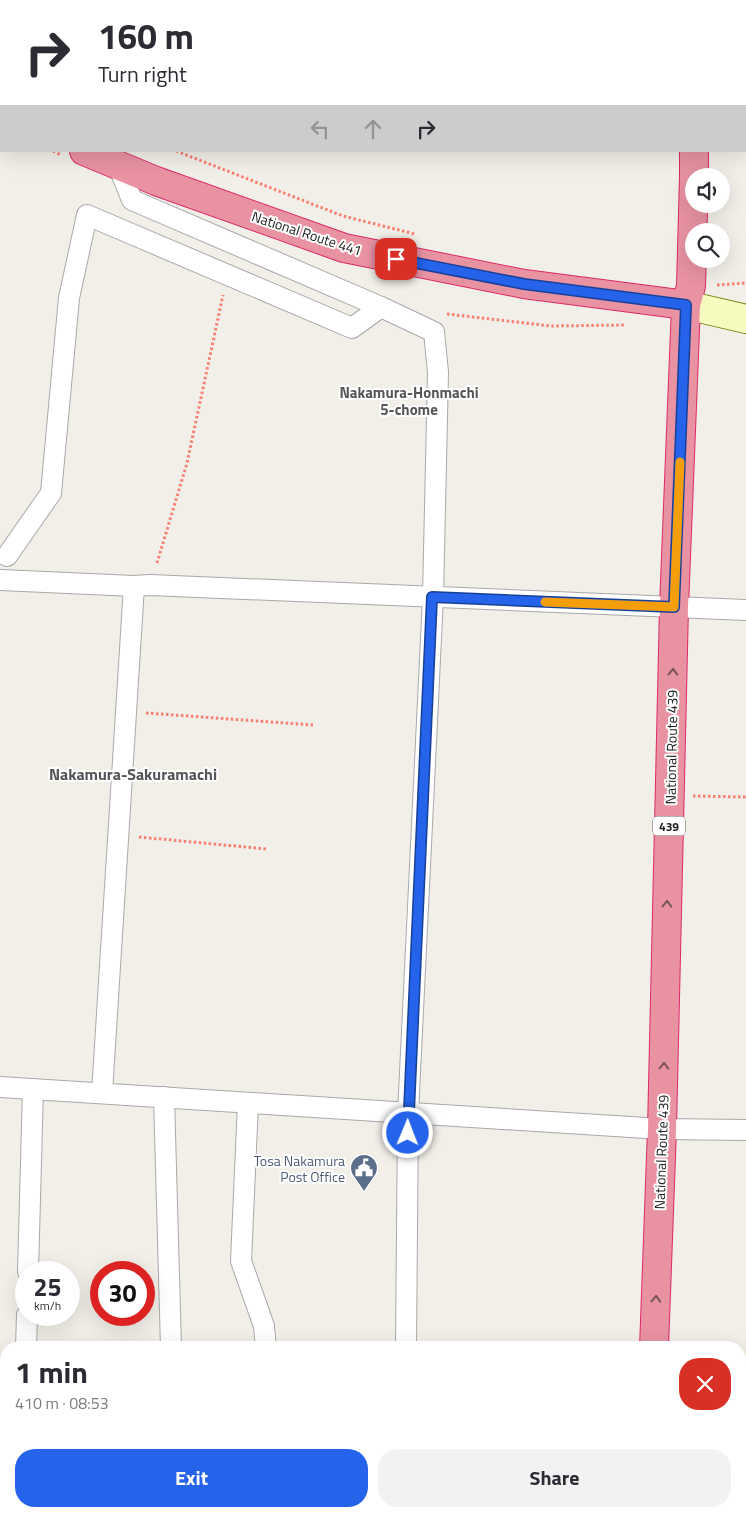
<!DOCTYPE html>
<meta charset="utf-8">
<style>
:root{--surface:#fff;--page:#f2f2f3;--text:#2b2b33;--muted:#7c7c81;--accent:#2563eb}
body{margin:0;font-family:"Titillium Web",sans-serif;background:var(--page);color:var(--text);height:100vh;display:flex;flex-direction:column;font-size:19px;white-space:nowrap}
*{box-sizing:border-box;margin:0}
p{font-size:16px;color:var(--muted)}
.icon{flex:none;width:28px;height:28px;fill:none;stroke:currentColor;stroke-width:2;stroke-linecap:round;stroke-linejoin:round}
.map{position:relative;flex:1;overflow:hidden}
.panel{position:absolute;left:0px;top:1341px;width:746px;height:176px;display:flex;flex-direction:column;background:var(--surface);border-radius:20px 20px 0 0;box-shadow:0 5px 20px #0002}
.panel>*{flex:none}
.hud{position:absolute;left:0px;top:0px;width:746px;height:152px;box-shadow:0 5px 20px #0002;background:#fff;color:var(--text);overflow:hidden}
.fabs{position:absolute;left:685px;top:168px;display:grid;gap:10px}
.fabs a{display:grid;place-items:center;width:45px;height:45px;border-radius:50%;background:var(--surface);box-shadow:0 5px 20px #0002;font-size:25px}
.speed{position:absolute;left:15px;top:1261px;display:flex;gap:10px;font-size:25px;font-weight:700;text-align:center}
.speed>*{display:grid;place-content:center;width:65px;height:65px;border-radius:50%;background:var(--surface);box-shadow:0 5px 20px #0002;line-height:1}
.speed small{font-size:12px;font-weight:400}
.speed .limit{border:8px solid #d22;background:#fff;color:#111}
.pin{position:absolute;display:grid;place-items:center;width:42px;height:42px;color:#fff;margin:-21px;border-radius:10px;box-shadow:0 2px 8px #0006}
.me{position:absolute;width:55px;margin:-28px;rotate:1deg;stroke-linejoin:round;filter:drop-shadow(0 0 4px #0008)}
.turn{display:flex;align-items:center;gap:18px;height:105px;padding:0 15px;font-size:22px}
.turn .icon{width:65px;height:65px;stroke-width:2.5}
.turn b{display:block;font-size:35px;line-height:42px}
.lanes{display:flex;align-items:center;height:48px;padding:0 15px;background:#0003;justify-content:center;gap:25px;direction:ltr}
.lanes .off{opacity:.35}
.round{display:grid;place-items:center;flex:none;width:52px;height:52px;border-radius:20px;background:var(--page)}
.overview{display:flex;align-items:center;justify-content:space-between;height:85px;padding:0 15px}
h1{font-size:30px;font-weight:700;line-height:38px}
.cta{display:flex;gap:10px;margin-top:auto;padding:10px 15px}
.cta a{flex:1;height:58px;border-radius:20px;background:var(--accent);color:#fff;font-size:20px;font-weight:700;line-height:58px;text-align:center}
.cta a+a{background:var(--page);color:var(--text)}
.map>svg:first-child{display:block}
</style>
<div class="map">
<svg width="746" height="1517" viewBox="0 0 746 1517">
<rect width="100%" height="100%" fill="#f2efe9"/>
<path fill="#aad3df" d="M122,0H746V148L745,1Z"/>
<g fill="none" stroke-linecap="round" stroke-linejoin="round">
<defs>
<g id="street">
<path d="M381,307L434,332L438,372L433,597L408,1114L406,1348"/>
<path d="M7,556L51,493L69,298L87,215L352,328L381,307L132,200L118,165"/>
<path d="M0,580L134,586L150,585L746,610"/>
<path d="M0,1087L662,1129L746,1130"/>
<path d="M102,1093L134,586"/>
<path d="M164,1097L171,1348"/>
<path d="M248,1103L241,1261L264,1326L266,1348"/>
<path d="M28,1272L33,1089"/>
<path d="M26,1348L27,1315"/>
<path d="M24,1511V1517"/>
<path d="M175,1511V1517"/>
<path d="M275,1511V1517"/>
<path d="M404,1517L405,1511"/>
</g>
<path id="secondary" d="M686,305L746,319"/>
<g id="highway">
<path d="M698,1V0"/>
<path d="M0,114H1"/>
<path d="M84,151L156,181L344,248L524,284L686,305"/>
<path d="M694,176V151"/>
<path d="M654,1348L662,1129L674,607L686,305L691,286L694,177"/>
<path d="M647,1517V1511"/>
</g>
</defs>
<use href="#street" stroke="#a9a9a9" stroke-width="22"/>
<use href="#secondary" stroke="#707d05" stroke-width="30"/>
<use href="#highway" stroke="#dc2a67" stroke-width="30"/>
<g stroke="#fa8072" stroke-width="3" stroke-dasharray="2.5 2.5" stroke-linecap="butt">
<path d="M0,76L1,77"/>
<path d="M53,151L61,155"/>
<path d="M176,151L343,216L415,234"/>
<path d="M717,285L746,283"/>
<path d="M447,314L551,326L626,325"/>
<path d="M157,563L187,463L223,295"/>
<path d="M146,713L313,725"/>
<path d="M693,796L746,797"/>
<path d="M139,837L267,849"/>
</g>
<use href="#street" stroke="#fff" stroke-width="20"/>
<use href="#secondary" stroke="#f7fabf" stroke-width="28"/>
<use href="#highway" stroke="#e892a2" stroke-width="28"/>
</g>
<defs><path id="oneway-chevron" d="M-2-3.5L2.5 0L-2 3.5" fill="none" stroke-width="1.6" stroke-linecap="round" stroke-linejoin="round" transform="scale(1.25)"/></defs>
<g stroke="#7b545c">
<use href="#oneway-chevron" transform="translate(673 672) rotate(-89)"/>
<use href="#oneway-chevron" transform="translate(667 904) rotate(-89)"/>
<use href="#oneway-chevron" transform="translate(664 1066) rotate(-89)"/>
<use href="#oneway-chevron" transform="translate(656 1299) rotate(-88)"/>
</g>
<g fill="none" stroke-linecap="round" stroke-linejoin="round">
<defs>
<path id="route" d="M396,259L524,284L686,305L674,607L432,597L408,1133"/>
</defs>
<use href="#route" stroke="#184099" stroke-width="12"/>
<use href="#route" stroke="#2563eb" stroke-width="9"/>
<path stroke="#f59e0b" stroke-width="9" d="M545,602L674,607L680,462"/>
</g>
<defs>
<symbol id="civic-pin" viewBox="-11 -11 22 30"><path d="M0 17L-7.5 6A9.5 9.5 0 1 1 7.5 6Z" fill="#5c6f8a" stroke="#fff"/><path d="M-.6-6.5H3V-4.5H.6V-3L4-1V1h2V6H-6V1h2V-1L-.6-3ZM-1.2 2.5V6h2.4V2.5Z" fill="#fff"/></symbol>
</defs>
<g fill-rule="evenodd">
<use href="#civic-pin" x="348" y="1152" width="32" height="43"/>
</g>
<g text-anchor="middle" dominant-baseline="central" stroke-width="4" stroke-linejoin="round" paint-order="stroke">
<rect fill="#fff" stroke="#646464" stroke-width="1" x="653" y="816.5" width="32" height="19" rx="4"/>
<g font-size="12" font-weight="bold" fill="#222">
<text x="669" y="826">439</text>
</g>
<g font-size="14" fill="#222" stroke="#fff">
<text transform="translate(307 233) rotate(18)">National Route 441</text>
<text transform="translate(671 747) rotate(-89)">National Route 439</text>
<text transform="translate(661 1152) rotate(-88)">National Route 439</text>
</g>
<g font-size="14" fill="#4e5e75" stroke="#fff" text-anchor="end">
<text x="345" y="1160">Tosa Nakamura<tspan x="345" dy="16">Post Office</tspan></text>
</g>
<g font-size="15" font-weight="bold" fill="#555" stroke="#fff">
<text x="409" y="392">Nakamura-Honmachi<tspan x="409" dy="17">5-chome</tspan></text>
</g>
<g font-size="16" font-weight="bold" fill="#555" stroke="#fff">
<text x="133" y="774">Nakamura-Sakuramachi</text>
</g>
</g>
</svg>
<div class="fabs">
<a><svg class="icon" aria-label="sound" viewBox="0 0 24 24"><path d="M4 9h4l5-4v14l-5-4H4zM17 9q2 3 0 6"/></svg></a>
<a><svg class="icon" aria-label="search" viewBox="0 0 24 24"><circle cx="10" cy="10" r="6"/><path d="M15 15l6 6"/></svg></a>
</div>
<div class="speed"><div>25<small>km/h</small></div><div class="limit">30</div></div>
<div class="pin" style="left:396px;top:259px;background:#d93025"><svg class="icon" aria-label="arrive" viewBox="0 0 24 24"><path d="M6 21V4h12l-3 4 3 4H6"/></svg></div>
<svg class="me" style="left:408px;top:1133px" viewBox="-20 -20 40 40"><circle r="17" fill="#2563eb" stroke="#fff" stroke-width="3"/><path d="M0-11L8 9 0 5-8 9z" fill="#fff"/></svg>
<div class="hud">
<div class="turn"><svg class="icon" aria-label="right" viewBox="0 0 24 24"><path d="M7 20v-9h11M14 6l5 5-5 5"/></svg><div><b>160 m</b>Turn right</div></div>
<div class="lanes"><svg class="icon off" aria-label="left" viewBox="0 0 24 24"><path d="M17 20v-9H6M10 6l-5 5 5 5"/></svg><svg class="icon off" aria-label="ahead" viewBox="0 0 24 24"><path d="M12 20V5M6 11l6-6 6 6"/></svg><svg class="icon" aria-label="right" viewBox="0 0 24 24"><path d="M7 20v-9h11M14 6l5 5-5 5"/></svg></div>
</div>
<section class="panel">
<div class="overview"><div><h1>1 min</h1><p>410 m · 08:53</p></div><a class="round" style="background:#d93025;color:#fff"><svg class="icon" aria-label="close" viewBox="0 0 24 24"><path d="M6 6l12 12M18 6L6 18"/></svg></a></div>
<div class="cta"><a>Exit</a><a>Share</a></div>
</section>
</div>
